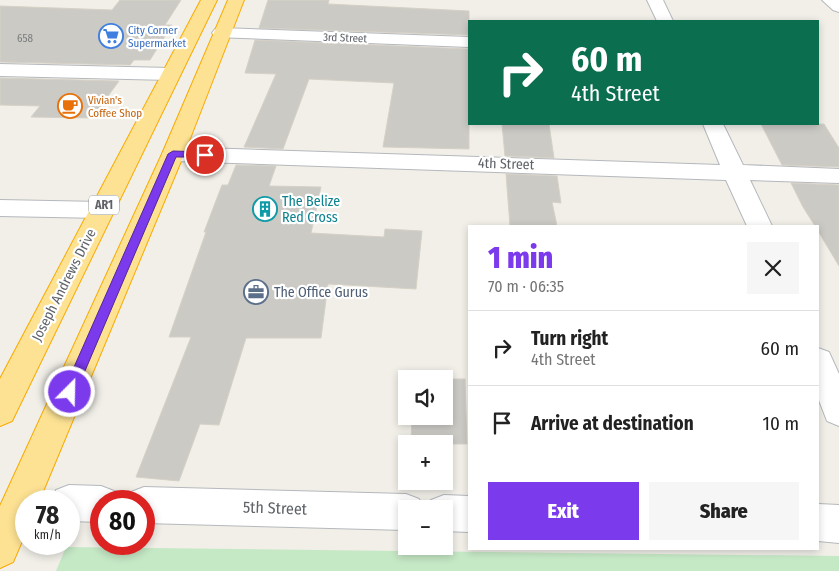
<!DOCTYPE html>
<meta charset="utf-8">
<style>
:root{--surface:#fff;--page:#f6f6f6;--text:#222;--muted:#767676;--line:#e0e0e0;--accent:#7c3aed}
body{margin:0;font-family:"Fira Sans Condensed",sans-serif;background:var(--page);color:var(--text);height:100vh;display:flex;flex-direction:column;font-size:19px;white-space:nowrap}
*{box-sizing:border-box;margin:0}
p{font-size:16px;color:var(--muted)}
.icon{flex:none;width:28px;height:28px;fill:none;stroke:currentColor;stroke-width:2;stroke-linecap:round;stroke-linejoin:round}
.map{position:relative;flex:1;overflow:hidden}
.panel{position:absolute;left:468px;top:225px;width:351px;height:325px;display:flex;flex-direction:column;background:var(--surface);border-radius:0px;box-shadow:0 2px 8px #0003}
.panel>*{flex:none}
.top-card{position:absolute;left:468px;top:20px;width:351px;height:105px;border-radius:0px;box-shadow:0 2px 8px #0003;background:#0b6e4f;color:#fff;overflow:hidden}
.fabs{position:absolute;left:398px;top:370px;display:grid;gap:10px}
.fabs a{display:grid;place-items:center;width:55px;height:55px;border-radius:0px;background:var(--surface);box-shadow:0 2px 8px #0003;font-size:25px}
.speed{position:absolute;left:15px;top:490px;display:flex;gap:10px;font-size:25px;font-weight:700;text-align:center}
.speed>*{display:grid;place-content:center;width:65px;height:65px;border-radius:50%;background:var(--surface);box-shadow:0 2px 8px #0003;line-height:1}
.speed small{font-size:12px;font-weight:400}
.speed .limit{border:8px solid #d22;background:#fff;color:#111}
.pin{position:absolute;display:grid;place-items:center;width:42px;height:42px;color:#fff;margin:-21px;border:2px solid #fff;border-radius:50%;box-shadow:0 1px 5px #0007}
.me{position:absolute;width:55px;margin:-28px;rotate:23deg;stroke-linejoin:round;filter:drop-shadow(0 0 4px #0008)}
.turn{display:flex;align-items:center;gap:18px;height:105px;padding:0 20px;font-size:22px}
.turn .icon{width:65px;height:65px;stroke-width:2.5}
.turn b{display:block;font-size:35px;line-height:42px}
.round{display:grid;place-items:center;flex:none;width:52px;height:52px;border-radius:0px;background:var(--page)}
.summary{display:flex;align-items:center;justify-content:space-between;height:85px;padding:0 20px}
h1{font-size:30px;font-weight:800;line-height:38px;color:var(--accent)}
.button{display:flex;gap:10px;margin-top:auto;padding:10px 20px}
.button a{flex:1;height:58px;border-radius:0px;background:var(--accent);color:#fff;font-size:20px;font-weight:800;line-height:58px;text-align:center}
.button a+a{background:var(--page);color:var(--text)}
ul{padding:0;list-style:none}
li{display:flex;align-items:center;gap:15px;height:75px;padding:0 20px;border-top:1px solid var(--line)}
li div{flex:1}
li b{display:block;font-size:19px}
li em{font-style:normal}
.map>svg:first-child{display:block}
</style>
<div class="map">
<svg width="839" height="571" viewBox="0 0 839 571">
<rect width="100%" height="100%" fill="#f1efe8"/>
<path fill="#c5e8c5" d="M66,547L839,556V571H56Z"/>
<g fill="#cccac5" stroke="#d6d1c6">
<path d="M120,0H181L165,25H172L150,60H134L130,65L0,62V6L112,10Z"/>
<path d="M268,0H329L328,4L469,11V35L259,28Z"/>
<path d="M255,40L469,49V149L383,147L394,83L309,79L283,149L244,147L276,74L245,73Z"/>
<path d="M0,78L119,81L92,118L31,117L40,106L0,105Z"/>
<path d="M502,124H549L554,158L505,156Z"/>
<path d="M761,124H824L839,148V167L782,165Z"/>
<path d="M236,165L276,166L269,186L321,187L311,233L384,237L385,229L422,231L416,289L328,284L321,338H246L219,425L200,424L179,481L136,477L191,337H169L206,232H204L222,185H228Z"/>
<path d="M506,174L557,176L561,203L552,202L557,226H510Z"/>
<path d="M791,183L839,185V266L818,231V226H815L803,207Z"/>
<path d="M444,379H465L467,444H411L412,416H444Z"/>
</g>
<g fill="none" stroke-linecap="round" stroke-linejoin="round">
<defs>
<g id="minor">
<path d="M647,0H663L673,21H657Z"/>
<path d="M822,0H839V12L833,10Z"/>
<path d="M221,28L469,37V47L215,37L212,33L215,29Z"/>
<path d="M0,64L170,68L177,70L179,74L177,78L170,80L0,76Z"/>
<path d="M703,124H723L743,165L839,169V183L750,180L772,226H747L726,180L173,161L165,159L162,154L165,149L173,147L720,165Z"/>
<path d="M0,200L102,202L111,204L114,210L111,216L102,218L0,216Z"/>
<path d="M818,348L829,352L839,374V426L827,421L818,398Z"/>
<path d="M69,485L101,486L114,491L118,501H101V522L69,521V501H52L56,490Z"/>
<path d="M144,487L406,494L419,499L423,509H406V530L144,523V501H127L131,492Z"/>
<path d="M444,495L469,496V532L444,531V509H427L431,500Z"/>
<path d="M818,504L839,505V543L818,541Z"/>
</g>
<g id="highway">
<path d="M201,0H217L12,421L0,426V379Z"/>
<path d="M228,0H244L184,154L39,501H26V532L13,562L0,568V506L162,154Z"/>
</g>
</defs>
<use href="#minor" stroke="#b5b8bc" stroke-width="2"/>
<use href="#highway" stroke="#f9ab00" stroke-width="2"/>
<use href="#minor" fill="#fff" fill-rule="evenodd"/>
<use href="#highway" fill="#fde293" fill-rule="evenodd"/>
</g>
<path fill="#7c3aed" stroke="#51269a" d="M173,151L205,152L210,155L205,157H176L76,392L74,396L70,397L65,396L63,392L168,154Z"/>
<defs>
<symbol id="supermarket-ring" viewBox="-11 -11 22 22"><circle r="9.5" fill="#fff" stroke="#3f7fe0" stroke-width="1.5"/><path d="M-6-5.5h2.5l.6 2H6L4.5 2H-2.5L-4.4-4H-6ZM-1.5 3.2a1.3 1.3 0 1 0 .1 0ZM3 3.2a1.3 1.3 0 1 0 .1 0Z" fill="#3f7fe0"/></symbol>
<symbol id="cafe-ring" viewBox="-11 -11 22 22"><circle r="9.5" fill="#fff" stroke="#e8710a" stroke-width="1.5"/><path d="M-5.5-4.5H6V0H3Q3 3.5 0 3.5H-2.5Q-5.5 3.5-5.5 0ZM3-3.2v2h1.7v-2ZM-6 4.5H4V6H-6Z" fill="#e8710a"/></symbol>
<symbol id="building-ring" viewBox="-11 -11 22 22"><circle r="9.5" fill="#fff" stroke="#0f9aa8" stroke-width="1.5"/><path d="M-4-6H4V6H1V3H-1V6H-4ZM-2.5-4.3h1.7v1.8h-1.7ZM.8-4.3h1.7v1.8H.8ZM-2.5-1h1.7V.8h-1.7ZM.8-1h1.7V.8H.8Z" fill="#0f9aa8"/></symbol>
<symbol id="office-ring" viewBox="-11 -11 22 22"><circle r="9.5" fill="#fff" stroke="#5c6f8a" stroke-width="1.5"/><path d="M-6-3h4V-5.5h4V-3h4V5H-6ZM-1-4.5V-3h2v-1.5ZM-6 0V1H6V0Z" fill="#5c6f8a"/></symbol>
</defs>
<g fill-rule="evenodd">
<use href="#supermarket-ring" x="97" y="22" width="28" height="28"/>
<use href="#cafe-ring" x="56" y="92" width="28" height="28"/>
<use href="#building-ring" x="251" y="195" width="28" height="28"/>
<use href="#office-ring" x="242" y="278" width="28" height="28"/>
</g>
<g text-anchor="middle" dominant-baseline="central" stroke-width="4.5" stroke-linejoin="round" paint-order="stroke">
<g font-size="11" fill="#366cbe" stroke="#fff" text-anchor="start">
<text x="128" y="30">City Corner<tspan x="128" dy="13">Supermarket</tspan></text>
</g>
<g font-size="11" fill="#7a7d7f">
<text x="25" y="38">658</text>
</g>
<g font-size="11" fill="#5f6368" stroke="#fff">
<text transform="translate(345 38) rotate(2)">3rd Street</text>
</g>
<g font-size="11" fill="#c56008" stroke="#fff" text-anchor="start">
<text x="88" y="100">Vivian's<tspan x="88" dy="13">Coffee Shop</tspan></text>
</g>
<rect fill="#fff" stroke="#8f9295" stroke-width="1" x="89" y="195.5" width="30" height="19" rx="4"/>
<g font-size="12" font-weight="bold" fill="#5f6368">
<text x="104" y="205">AR1</text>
</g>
<g font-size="14" fill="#5f6368" stroke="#fff">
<text transform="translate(506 164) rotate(2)">4th Street</text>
<text transform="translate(64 285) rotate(-63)">Joseph Andrews Drive</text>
</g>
<g font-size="14" fill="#0d838f" stroke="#fff" text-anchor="start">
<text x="282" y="201">The Belize<tspan x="282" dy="16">Red Cross</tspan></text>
</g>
<g font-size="14" fill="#4e5e75" stroke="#fff" text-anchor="start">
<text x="274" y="292">The Office Gurus</text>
</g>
<g font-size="16" fill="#5f6368" stroke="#fff">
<text transform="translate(275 508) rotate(2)">5th Street</text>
</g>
</g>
</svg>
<div class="fabs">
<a><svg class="icon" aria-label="sound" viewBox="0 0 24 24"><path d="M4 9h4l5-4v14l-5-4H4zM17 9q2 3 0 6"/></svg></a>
<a>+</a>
<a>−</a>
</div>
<div class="speed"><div>78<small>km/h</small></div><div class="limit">80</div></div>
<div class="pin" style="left:205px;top:155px;background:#d93025"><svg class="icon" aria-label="arrive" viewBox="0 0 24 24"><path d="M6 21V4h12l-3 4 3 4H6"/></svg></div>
<svg class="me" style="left:70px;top:392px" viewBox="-20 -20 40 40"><circle r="17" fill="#7c3aed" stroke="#fff" stroke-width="3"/><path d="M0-11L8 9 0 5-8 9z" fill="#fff"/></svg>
<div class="top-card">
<div class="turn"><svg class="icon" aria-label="right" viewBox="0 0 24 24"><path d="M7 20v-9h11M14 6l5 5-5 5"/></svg><div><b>60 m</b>4th Street</div></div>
</div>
<section class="panel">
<div class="summary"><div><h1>1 min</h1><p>70 m · 06:35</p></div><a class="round"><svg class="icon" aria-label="close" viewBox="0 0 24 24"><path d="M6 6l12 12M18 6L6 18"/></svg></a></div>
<ul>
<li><svg class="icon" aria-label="right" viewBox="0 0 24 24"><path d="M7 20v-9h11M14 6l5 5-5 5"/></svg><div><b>Turn right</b><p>4th Street</p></div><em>60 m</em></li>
<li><svg class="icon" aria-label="arrive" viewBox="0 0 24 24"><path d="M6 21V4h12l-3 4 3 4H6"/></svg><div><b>Arrive at destination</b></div><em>10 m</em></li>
</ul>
<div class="button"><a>Exit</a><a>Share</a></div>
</section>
</div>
